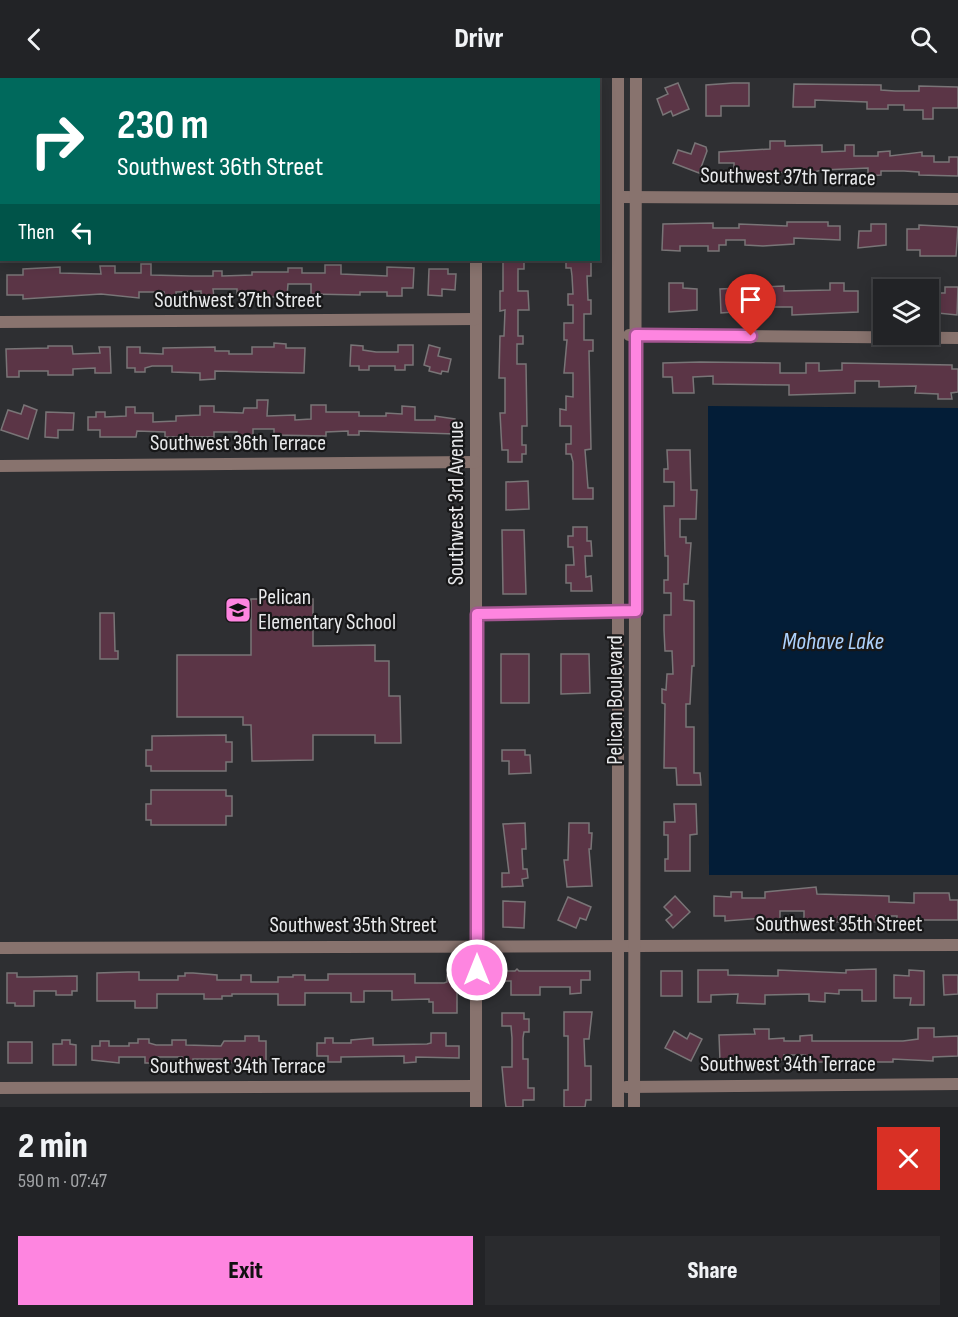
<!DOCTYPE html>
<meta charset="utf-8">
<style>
:root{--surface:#222326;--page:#2a2b2e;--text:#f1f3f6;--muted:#a2a4a7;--line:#3f4043;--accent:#fe85e0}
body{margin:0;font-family:"Sofia Sans Condensed",sans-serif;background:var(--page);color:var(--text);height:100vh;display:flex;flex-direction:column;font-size:22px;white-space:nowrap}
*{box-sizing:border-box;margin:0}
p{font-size:20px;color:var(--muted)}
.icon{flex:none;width:33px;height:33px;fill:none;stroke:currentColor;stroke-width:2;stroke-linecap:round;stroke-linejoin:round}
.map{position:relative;height:1029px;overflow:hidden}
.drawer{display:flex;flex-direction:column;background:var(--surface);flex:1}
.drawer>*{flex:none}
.guide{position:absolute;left:0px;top:0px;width:600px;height:183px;box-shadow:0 3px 15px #0003,0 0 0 2px var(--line);background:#00695c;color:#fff;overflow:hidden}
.buttons{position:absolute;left:873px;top:201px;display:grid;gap:12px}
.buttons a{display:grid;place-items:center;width:66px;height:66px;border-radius:0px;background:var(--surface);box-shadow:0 3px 15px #0003,0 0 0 2px var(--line);font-size:30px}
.pin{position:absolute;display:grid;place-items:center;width:51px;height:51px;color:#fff;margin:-62px -26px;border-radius:50% 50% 50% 0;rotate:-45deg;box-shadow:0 0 6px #0007}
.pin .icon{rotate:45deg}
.me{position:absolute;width:66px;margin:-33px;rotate:0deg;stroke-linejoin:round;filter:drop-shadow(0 0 4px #0008)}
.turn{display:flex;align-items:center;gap:21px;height:126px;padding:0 18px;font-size:27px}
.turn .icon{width:78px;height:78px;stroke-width:2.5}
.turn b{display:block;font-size:42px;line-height:51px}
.then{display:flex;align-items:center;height:57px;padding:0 18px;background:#0003;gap:12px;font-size:22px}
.round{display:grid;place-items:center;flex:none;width:63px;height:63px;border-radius:0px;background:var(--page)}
.headline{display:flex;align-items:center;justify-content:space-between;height:102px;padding:0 18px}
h1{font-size:36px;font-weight:800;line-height:45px}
.cta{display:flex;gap:12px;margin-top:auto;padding:12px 18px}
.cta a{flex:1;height:69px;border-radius:0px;background:var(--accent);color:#111;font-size:24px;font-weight:800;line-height:69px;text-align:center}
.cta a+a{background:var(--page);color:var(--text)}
header{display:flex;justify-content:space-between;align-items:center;height:78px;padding:0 18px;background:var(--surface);font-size:27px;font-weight:800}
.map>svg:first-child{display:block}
</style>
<header><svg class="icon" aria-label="back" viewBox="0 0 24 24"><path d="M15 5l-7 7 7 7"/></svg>Drivr<svg class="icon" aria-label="search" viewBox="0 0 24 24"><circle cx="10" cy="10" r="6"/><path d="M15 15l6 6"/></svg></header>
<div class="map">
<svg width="958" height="1029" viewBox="0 0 958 1029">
<rect width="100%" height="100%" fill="#2e2f32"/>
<g fill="#031d37">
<path d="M0,0H418L2,2L0,36Z"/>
<path d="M708,328L958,330V797H709Z"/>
</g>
<g fill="#5b3546" stroke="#797577" stroke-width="1.5">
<path d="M678,5L689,31L673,38L671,33L663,37L657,21L668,16L665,10Z"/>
<path d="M733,5H749V28H721V38H706V7Z"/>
<path d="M794,6L881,7V12L895,13H919V8L958,9V30H933V41H923V32H904V27H888V31H867V24L815,22V29H793Z"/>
<path d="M770,63H785V68L822,67V74L845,73V67H854V78H878V74L890,73V78L922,74V78H934V84H949V79H958V98L919,97V94L904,93H881V97L868,98V90L822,92L805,96L747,93V96H734V85H719V74L770,71Z"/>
<path d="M695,65L706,69L707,73L699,95L673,85L678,72L691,76Z"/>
<path d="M787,144H828V148H840V162L794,160V166L763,168L745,167V162H726V167H719V173H708V168H680V173L662,172L663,146L713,145V150H739V146L787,148Z"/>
<path d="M871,146H886V167L858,170L859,153H871Z"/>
<path d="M919,147L958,149L956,178H920V172H907V151H919Z"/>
<path d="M503,182H524V191H518V213H528L529,232H518V258H523V266H517V286H526L527,348H522V367H526V376H522V384H508V372H502L500,335H505V300H499L500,258H504L505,232L500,233V213H503Z"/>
<path d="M566,182L591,184V198H587L588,222H591V236H584V262H593V273H589L591,371L585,372L588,410H593V421H573V384L571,376H566V366H571V348H560V331L566,332V318L573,319V295H564L567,262H564V245H573V227H568V216H573L572,198L571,190H566Z"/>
<path d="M141,186H151V197L191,198H213V193H222V198L252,197V194H288V190H302V195H325V187H341V196L387,198V189L414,190L413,210H402V218H387V214H360V217L311,216V206H288L287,219H252V216H237V211H213L214,219H201V213L176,214V218L164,219V214H139V220L101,216L23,221V217H7V197H23V191L60,189V195L101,196L100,188H115V195H141Z"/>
<path d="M429,191H448V196H456L455,212L442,211V218L428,217Z"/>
<path d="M669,205H683V210L697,211V232L669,234Z"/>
<path d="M830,205H844V213H858V234L792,237V229H768V234H757V225H733V234L721,235L720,211L784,208V213L830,212Z"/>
<path d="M945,209H958L957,237L928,234V215H945Z"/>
<path d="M274,265L286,266V270H305L304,295L215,293V301L200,302V295L172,294V288H152L145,290V294H135V290H127V269H140V275L163,276V270L215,269V273H229V276H252V269H274Z"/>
<path d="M351,267L363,268V272L376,274H398V267H413V287H405V292H395V288H369V292H359V288H350Z"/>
<path d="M429,267L440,270L438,278L451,281L448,294L442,293L441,296L429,293L430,289L424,287Z"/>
<path d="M48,268H72L73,276L100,275L99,269H110L111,295H95V290L73,291V297H48V293H19V299H7L6,271L48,270Z"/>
<path d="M700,284L780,285V295H806V285H819V293L842,292V285L952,287V291H958V314L951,315L952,321H938V316L915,315L916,308L879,309V303H855V315L789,317V307L713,306V298L693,299L694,315H673L672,299H663V285Z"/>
<path d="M257,322H268L267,338L295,337V342L311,341V327H326V334H359V338H386V335L402,336V328L415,329V342H435V338L455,341L456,356L359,353V357H348V353L326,354V358L274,357V351H253V359L237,358V354H214V359H165V354L137,353L136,359H100V352H88V339H96V334H105V339L126,338V329H135V335H153V344L176,343V338L200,337V328H214V334L243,335L244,330H257Z"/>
<path d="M24,327L37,332L28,361L1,352L8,332L21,336Z"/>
<path d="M46,334L74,335L73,352H58V360L45,359Z"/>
<path d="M667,372H690L691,412H697L696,441H680V459H686V465H691L688,506H684V522L694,523V588H692L690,626H686V649H694V695H700L701,707H677L676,690H664L665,626L662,625V611L666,612L667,596H673L672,573H665L664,552V537H671V515H664V502H668V478H665L664,428H674V404H664V391H668Z"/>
<path d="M528,403L529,431L506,432V404Z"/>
<path d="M573,449H587V463H591L592,478H585L586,499L591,498L592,513H571V505H566V487H574L573,469H568V458H573Z"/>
<path d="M502,452H524L526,516H503Z"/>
<path d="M251,521H313V568L375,567V583H389V618H400L401,665H375V657H313V682L252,683L251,647H243V639H177V577H251Z"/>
<path d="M100,535H114L115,573H118V581H100Z"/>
<rect x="501" y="576" width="28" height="49"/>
<path d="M561,576H589L590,615L561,616Z"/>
<path d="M226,657V664H232V684H226V693H151V688H146V672H152V658Z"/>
<path d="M502,672H525V677H530L531,695L509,696V683H502Z"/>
<path d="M151,712H226V718H232V738H226V747H151V742H146V726H151Z"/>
<path d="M674,726H696L697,756L690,757V793H665V781H668V757H664V744H675Z"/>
<path d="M525,745L526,771H522L523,791H527L528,800L522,801L523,808L502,809V795H509L503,746Z"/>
<path d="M569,745H589V755H592L591,771H589L592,808L567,809L564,782H568Z"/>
<path d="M816,809L817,816L889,818V824L914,825V815H949L950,822H958V842H907V846H897V838H876V844H863V840L838,839V844H804V833H780V844H764V840L725,843V838H714V818L731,819V814H742V820H765V814Z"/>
<path d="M675,818L690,834L673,850L666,842L672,837L664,829Z"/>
<path d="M568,819L591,829L586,842L580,840L576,850L558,842Z"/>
<path d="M503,823L525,824L524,850L503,849Z"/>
<path d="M517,891L519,893H590V902H581V915L570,916V909H540V917H511V903H504V893H515Z"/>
<path d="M876,891V923H862V912H839V916L825,915V924L809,923V916L765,917V926L737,925L738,916L711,917V924H698V892H728V897L778,898V892L846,895V892Z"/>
<path d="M909,892L924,893V927H910L911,920H894V897L909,898Z"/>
<rect x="661" y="893" width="21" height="25"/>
<path d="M128,894H139V902H178V898H185V895H193L217,897V902H241V897H251V904H278V899H293V897H305V902H328V896H415V905H444L447,904V897H457V935H433V924H429V921L392,922V913H364V924H351V915H305V927H278V916H232V918H222V921H204V916H157V930H135V923H97V895Z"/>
<path d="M7,895H17V899H28L77,898V913H72V917H56V913H34V928H15V925H7Z"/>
<path d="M943,897H958V916L944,917Z"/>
<path d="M564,934H592L589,961H584L585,988H591V1022H586L585,1029H564V1012H568V958H564Z"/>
<path d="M502,935H524V941H529V954H524L523,960V981H528V1010H534V1022H523V1029H506L505,1022L502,989H512V960L511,948H502Z"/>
<path d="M918,950H934V959L958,958V978L933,979V983L893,981V984H805V977H784V982L720,983L719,957L755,956L754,951H769V961L784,960V963H800V958L812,957V963H903L918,961Z"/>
<path d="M674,953L687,961L690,955L702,961L691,983L665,970Z"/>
<path d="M431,955H446V968H459V980L416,979V984L404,985V978L341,979V984H328V978H317V965H325V960H333V965H351V962L373,960V967L427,966L431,965Z"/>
<path d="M245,958H259V963H266V983L224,985V981H193V985H182V979H156V985H145V979H119V985L92,982V968H100V963H109V968H129V965H138V961H149V965L156,967H172V962H186V967L221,968L224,963H245Z"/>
<path d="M62,962H70V966L76,967V987H53V966H62Z"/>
<rect x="8" y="964" width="24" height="21"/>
</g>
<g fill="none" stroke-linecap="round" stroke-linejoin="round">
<g stroke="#88736e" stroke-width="12">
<path d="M476,0V2"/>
<path d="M0,105H2"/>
<path d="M618,119L958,121"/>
<path d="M476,182V1029"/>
<path d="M0,244L476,241"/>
<path d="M629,257L958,260"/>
<path d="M0,388L476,384"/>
<path d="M477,536L636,533"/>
<path d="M0,870L958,867"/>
<path d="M626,1009L958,1006"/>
<path d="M0,1010L476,1008"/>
<path d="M618,1029V0"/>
<path d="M634,1029L636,0"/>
</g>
</g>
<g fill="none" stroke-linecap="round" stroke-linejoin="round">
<defs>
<path id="route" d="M477,892V536L636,533V257L751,258"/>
</defs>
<use href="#route" stroke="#a55692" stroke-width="15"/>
<use href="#route" stroke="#fe85e0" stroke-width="10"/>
</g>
<defs>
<symbol id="school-square" viewBox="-11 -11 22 22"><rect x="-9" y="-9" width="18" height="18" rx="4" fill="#fe85e0" stroke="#171718"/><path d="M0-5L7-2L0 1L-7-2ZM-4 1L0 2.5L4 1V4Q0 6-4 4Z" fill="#111"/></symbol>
</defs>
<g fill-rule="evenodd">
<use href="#school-square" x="223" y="517" width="30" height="30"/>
</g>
<g text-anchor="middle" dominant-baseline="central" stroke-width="4.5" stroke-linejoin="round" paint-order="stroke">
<g font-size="22" fill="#e8e9eb" stroke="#171718">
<text transform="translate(788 99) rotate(1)">Southwest 37th Terrace</text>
<text x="238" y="222">Southwest 37th Street</text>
<text x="238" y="365">Southwest 36th Terrace</text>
<text transform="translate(456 425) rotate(-90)">Southwest 3rd Avenue</text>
<text transform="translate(615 622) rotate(-90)">Pelican Boulevard</text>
<text x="839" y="846">Southwest 35th Street</text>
<text x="353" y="847">Southwest 35th Street</text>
<text x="788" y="986">Southwest 34th Terrace</text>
<text x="238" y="988">Southwest 34th Terrace</text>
</g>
<g font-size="22" fill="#e8e9eb" stroke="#171718" text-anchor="start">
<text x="258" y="519">Pelican<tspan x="258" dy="25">Elementary School</tspan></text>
</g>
<g font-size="24" font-style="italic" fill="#add2fd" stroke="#171718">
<text x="833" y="563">Mohave Lake</text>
</g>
</g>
</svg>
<div class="buttons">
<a><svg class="icon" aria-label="layers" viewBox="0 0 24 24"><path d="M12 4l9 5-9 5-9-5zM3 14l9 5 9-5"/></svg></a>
</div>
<div class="pin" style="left:751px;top:258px;background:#d93025"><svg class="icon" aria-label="arrive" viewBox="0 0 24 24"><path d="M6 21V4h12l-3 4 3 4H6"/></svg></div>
<svg class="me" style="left:477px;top:892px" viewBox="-20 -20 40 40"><circle r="17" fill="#fe85e0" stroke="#fff" stroke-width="3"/><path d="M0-11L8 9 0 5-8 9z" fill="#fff"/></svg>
<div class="guide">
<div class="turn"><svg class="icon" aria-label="right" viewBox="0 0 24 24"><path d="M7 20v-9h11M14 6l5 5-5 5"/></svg><div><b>230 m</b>Southwest 36th Street</div></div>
<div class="then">Then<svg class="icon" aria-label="left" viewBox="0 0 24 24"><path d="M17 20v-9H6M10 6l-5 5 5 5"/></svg></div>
</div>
</div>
<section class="drawer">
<div class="headline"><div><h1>2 min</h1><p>590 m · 07:47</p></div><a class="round" style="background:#d93025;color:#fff"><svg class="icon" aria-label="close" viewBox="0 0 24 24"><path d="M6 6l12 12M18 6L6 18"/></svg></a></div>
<div class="cta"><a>Exit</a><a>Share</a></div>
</section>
